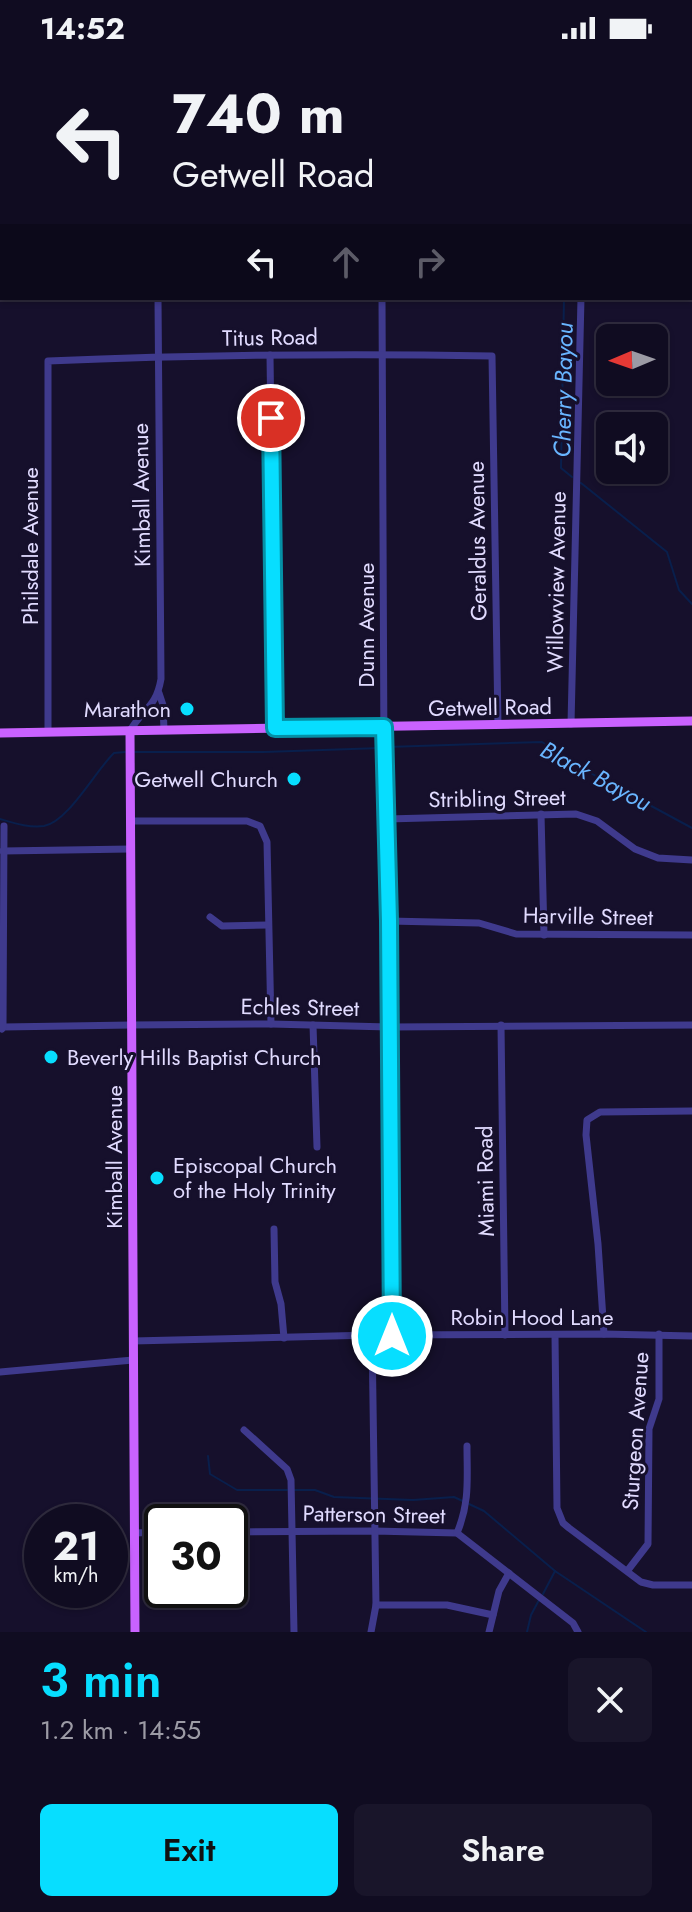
<!DOCTYPE html>
<meta charset="utf-8">
<style>
:root{--surface:#100c21;--page:#19152a;--text:#f1f3f6;--muted:#9c9ba5;--line:#302c3f;--accent:#07deff}
body{margin:0;font-family:Jost,sans-serif;background:var(--page);color:var(--text);height:100vh;display:flex;flex-direction:column;font-size:30px;white-space:nowrap}
*{box-sizing:border-box;margin:0}
p{font-size:26px;color:var(--muted)}
.icon{flex:none;width:44px;height:44px;fill:none;stroke:currentColor;stroke-width:2;stroke-linecap:round;stroke-linejoin:round}
.map{position:relative;height:1576px;overflow:hidden}
.sheet{display:flex;flex-direction:column;background:var(--surface);flex:1}
.sheet>*{flex:none}
.hud{position:absolute;left:0px;top:0px;width:692px;height:244px;box-shadow:0 2px 6px #0004,0 0 0 2px var(--line);background:#100c21;color:var(--text);overflow:hidden}
.needle{width:52px;rotate:268deg}
.controls{position:absolute;left:596px;top:268px;display:grid;gap:16px}
.controls a{display:grid;place-items:center;width:72px;height:72px;border-radius:12px;background:var(--surface);box-shadow:0 2px 6px #0004,0 0 0 2px var(--line);font-size:40px}
.speed{position:absolute;left:24px;top:1448px;display:flex;gap:16px;font-size:40px;font-weight:700;text-align:center}
.speed>*{display:grid;place-content:center;width:104px;height:104px;border-radius:50%;background:var(--surface);box-shadow:0 2px 6px #0004,0 0 0 2px var(--line);line-height:1}
.speed small{font-size:20px;font-weight:400}
.speed .limit{border:4px solid #111;border-radius:12px;background:#fff;color:#111}
.pin{position:absolute;display:grid;place-items:center;width:68px;height:68px;color:#fff;margin:-34px;border:4px solid #fff;border-radius:50%;box-shadow:0 2px 8px #0007}
.me{position:absolute;width:88px;margin:-44px;rotate:0deg;stroke-linejoin:round;filter:drop-shadow(0 0 6px #0008)}
.turn{display:flex;align-items:center;gap:28px;height:168px;padding:0 40px;font-size:36px}
.turn .icon{width:104px;height:104px;stroke-width:2.5}
.turn b{display:block;font-size:56px;line-height:68px}
.lanes{display:flex;align-items:center;height:76px;padding:0 40px;background:#0003;justify-content:center;gap:40px;direction:ltr}
.lanes .off{opacity:.35}
.round{display:grid;place-items:center;flex:none;width:84px;height:84px;border-radius:12px;background:var(--page)}
.overview{display:flex;align-items:center;justify-content:space-between;height:136px;padding:0 40px}
h1{font-size:48px;font-weight:600;line-height:60px;color:var(--accent)}
.button{display:flex;gap:16px;margin-top:auto;padding:16px 40px}
.button a{flex:1;height:92px;border-radius:12px;background:var(--accent);color:#111;font-size:32px;font-weight:600;line-height:92px;text-align:center}
.button a+a{background:var(--page);color:var(--text)}
.status{display:flex;justify-content:space-between;align-items:center;height:56px;padding:0 40px;background:var(--surface);direction:ltr}
.status svg{height:22px;fill:currentColor}
.map>svg:first-child{display:block}
</style>
<div class="status"><b>14:52</b><svg viewBox="0 0 49 12"><path d="M0 12V9h3v3zM5 12V6h3v6zM10 12V3h3v9zM15 12V0h3v12zM26 1h20v11H26zM47 4h2v5h-2z"/></svg></div>
<div class="map">
<svg width="692" height="1576" viewBox="0 0 692 1576">
<rect width="100%" height="100%" fill="#16102c"/>
<g fill="none" stroke-linecap="round" stroke-linejoin="round">
<g stroke="#091f4c" stroke-width="2">
<path d="M570,2V0"/>
<path d="M564,242L561,412L572,421"/>
<path d="M581,427L667,496L679,534L692,548"/>
<path d="M387,691L542,686L594,719L692,772"/>
<path d="M135,696H264L381,692"/>
<path d="M0,763C14,767 29,772 44,770C68,766 96,714 114,697L125,696"/>
<path d="M208,1400L210,1418L237,1434H287"/>
<path d="M293,1434H315L334,1441L413,1444L454,1441L484,1455L555,1515"/>
<path d="M543,1538L555,1515L646,1576"/>
<path d="M527,1576L531,1559L539,1544"/>
</g>
<g stroke="#3f3a8d" stroke-width="7">
<path d="M34,0V2"/>
<path d="M103,0V2"/>
<path d="M176,0V2"/>
<path d="M260,0V2"/>
<path d="M343,0V2"/>
<path d="M427,0V2"/>
<path d="M513,0V2"/>
<path d="M586,2V0"/>
<path d="M690,103H692"/>
<path d="M0,115H2"/>
<path d="M382,242L384,703L389,865L392,1280"/>
<path d="M270,299L275,672"/>
<path d="M159,637L163,649L164,674"/>
<path d="M571,668L581,242"/>
<path d="M130,675C143,652 156,652 161,623L158,242"/>
<path d="M48,676V305C196,299 344,297 492,300L498,669"/>
<path d="M541,758L544,879"/>
<path d="M387,763L576,758L597,765L635,793L658,802L692,804"/>
<path d="M131,765H247L260,770L267,786L271,968"/>
<path d="M3,795L130,793"/>
<path d="M210,861L222,870L268,869"/>
<path d="M389,865L479,867L516,878L692,879"/>
<path d="M313,969L317,1091"/>
<path d="M501,969L505,1279"/>
<path d="M3,971L131,969L271,968L389,971L692,969"/>
<path d="M2,973L3,971L4,770"/>
<path d="M274,1173L275,1226L281,1248L284,1282"/>
<path d="M604,1278L598,1188L586,1079L587,1064L600,1056L692,1055"/>
<path d="M555,1279L557,1452L563,1467L569,1472L641,1526L653,1529H692"/>
<path d="M133,1285L372,1279L604,1278L692,1280"/>
<path d="M0,1316L133,1304"/>
<path d="M244,1374L287,1413L291,1424L294,1576"/>
<path d="M230,1476L374,1475L457,1477L573,1567L578,1576"/>
<path d="M135,1477L162,1476"/>
<path d="M457,1477C470,1446 467,1423 467,1390"/>
<path d="M628,1514L648,1488L649,1373L659,1343V1278"/>
<path d="M376,1549H447L493,1559"/>
<path d="M371,1576L376,1549L372,1279"/>
<path d="M489,1576L499,1535L509,1517"/>
</g>
<g stroke="#c962ff" stroke-width="9">
<path d="M130,675L135,1576"/>
<path d="M0,677L692,665"/>
</g>
</g>
<g fill="none" stroke-linecap="round" stroke-linejoin="round">
<defs>
<path id="route" d="M271,362L275,672L384,671L389,865L392,1280"/>
</defs>
<use href="#route" stroke="#0590a6" stroke-width="20"/>
<use href="#route" stroke="#07deff" stroke-width="14"/>
</g>
<g fill="#07deff" stroke="#16102c" stroke-width="3">
<circle cx="187" cy="653" r="8"/>
<circle cx="294" cy="723" r="8"/>
<circle cx="51" cy="1001" r="8"/>
<circle cx="157" cy="1122" r="8"/>
</g>
<g text-anchor="middle" dominant-baseline="central" stroke-width="6" stroke-linejoin="round" paint-order="stroke">
<g font-size="22" fill="#e1dbff" stroke="#16102c">
<text transform="translate(270 281) rotate(-1)">Titus Road</text>
<text transform="translate(141 439) rotate(-91)">Kimball Avenue</text>
<text transform="translate(477 485) rotate(-91)">Geraldus Avenue</text>
<text transform="translate(30 490) rotate(-90)">Philsdale Avenue</text>
<text transform="translate(556 526) rotate(-89)">Willowview Avenue</text>
<text transform="translate(366 569) rotate(-90)">Dunn Avenue</text>
<text transform="translate(490 651) rotate(-1)">Getwell Road</text>
<text transform="translate(497 742) rotate(-1)">Stribling Street</text>
<text transform="translate(588 860) rotate(1)">Harville Street</text>
<text transform="translate(300 951) rotate(1)">Echles Street</text>
<text transform="translate(114 1101) rotate(-90)">Kimball Avenue</text>
<text transform="translate(485 1125) rotate(-91)">Miami Road</text>
<text x="532" y="1261">Robin Hood Lane</text>
<text transform="translate(635 1375) rotate(-86)">Sturgeon Avenue</text>
<text transform="translate(374 1458) rotate(1)">Patterson Street</text>
</g>
<g font-size="22" fill="#e1dbff" stroke="#16102c" text-anchor="end">
<text x="171" y="653">Marathon</text>
<text x="278" y="723">Getwell Church</text>
<text x="67" y="1001" text-anchor="start">Beverly Hills Baptist Church</text>
<text x="173" y="1109" text-anchor="start">Episcopal Church<tspan x="173" dy="25">of the Holy Trinity</tspan></text>
</g>
<g font-size="24" font-style="italic" fill="#69b5ff" stroke="#16102c">
<text transform="translate(563 334) rotate(-89)">Cherry Bayou</text>
<text transform="translate(596 720) rotate(28)">Black Bayou</text>
</g>
</g>
</svg>
<div class="controls">
<a><svg class="needle" viewBox="-14 -14 28 28"><path d="M0-13l5 13h-10z" fill="#e53935"/><path d="M0 13l5-13h-10z" fill="#9c9ba5"/></svg></a>
<a><svg class="icon" aria-label="sound" viewBox="0 0 24 24"><path d="M4 9h4l5-4v14l-5-4H4zM17 9q2 3 0 6"/></svg></a>
</div>
<div class="speed"><div>21<small>km/h</small></div><div class="limit">30</div></div>
<div class="pin" style="left:271px;top:362px;background:#d93025"><svg class="icon" aria-label="arrive" viewBox="0 0 24 24"><path d="M6 21V4h12l-3 4 3 4H6"/></svg></div>
<svg class="me" style="left:392px;top:1280px" viewBox="-20 -20 40 40"><circle r="17" fill="#07deff" stroke="#fff" stroke-width="3"/><path d="M0-11L8 9 0 5-8 9z" fill="#fff"/></svg>
<div class="hud">
<div class="turn"><svg class="icon" aria-label="left" viewBox="0 0 24 24"><path d="M17 20v-9H6M10 6l-5 5 5 5"/></svg><div><b>740 m</b>Getwell Road</div></div>
<div class="lanes"><svg class="icon" aria-label="left" viewBox="0 0 24 24"><path d="M17 20v-9H6M10 6l-5 5 5 5"/></svg><svg class="icon off" aria-label="ahead" viewBox="0 0 24 24"><path d="M12 20V5M6 11l6-6 6 6"/></svg><svg class="icon off" aria-label="right" viewBox="0 0 24 24"><path d="M7 20v-9h11M14 6l5 5-5 5"/></svg></div>
</div>
</div>
<section class="sheet">
<div class="overview"><div><h1>3 min</h1><p>1.2 km · 14:55</p></div><a class="round"><svg class="icon" aria-label="close" viewBox="0 0 24 24"><path d="M6 6l12 12M18 6L6 18"/></svg></a></div>
<div class="button"><a>Exit</a><a>Share</a></div>
</section>
